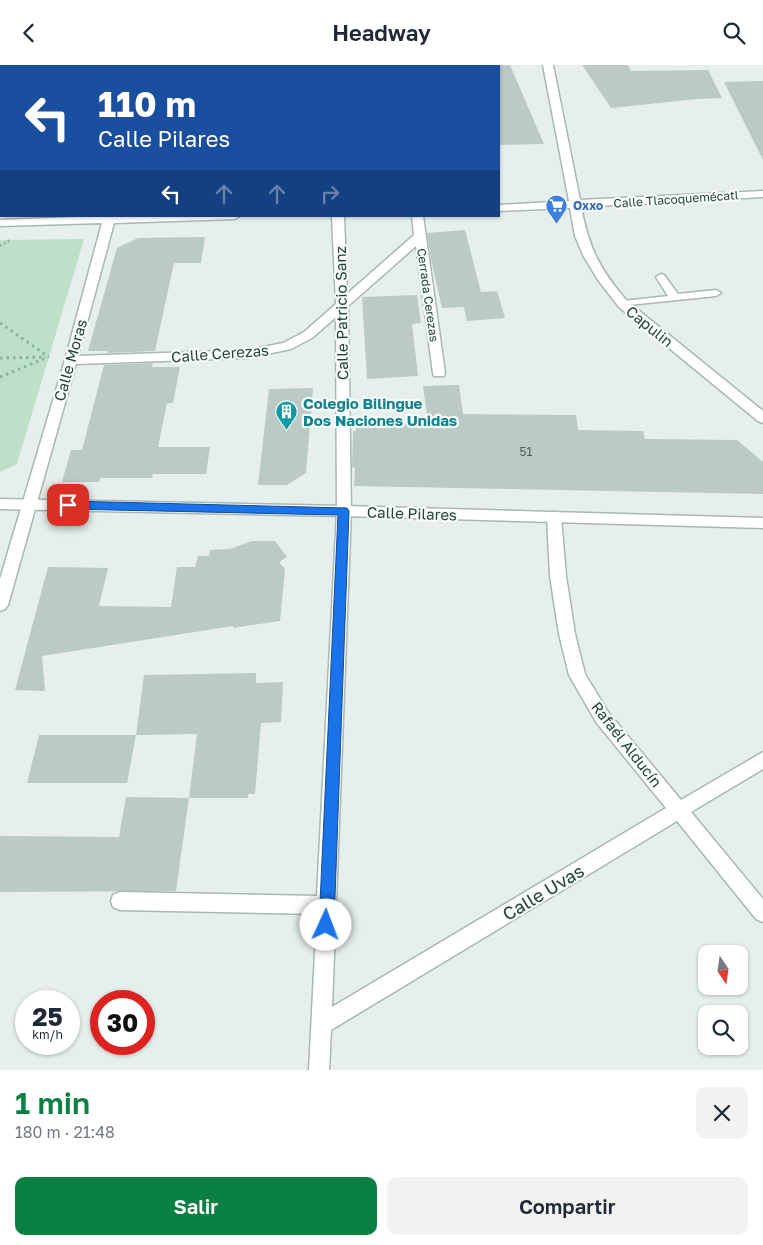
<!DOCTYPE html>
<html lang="es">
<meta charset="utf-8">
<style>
:root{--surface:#fff;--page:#f2f2f3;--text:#1f2937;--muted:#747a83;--accent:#0b8043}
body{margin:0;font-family:"Golos Text",sans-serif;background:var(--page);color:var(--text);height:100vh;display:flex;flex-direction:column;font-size:19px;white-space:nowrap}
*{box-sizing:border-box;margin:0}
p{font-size:16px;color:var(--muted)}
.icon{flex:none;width:28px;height:28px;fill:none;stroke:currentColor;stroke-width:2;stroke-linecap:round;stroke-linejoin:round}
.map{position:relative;height:1005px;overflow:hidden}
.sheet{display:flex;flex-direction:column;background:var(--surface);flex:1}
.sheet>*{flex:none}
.guide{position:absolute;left:0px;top:0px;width:500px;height:152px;box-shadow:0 1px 4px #0004;background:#1a4fa0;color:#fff;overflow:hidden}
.needle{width:32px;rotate:167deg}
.fabs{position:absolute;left:698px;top:880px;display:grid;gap:10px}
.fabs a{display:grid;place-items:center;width:50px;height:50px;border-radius:10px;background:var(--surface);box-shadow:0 1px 4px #0004;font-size:25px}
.speed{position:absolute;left:15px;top:925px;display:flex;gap:10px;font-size:25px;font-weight:700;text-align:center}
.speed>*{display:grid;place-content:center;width:65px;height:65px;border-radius:50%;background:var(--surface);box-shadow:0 1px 4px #0004;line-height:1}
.speed small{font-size:12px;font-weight:400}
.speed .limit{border:8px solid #d22;background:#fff;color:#111}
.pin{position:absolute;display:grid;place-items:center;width:42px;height:42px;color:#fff;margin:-21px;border-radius:10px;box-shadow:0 2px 8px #0006}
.me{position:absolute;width:55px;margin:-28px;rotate:2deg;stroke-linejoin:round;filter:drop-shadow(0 0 4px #0008)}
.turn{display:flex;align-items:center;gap:18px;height:105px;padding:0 15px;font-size:22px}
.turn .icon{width:65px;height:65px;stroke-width:2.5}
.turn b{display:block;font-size:35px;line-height:42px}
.lanes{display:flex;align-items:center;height:48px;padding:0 15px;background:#0003;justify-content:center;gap:25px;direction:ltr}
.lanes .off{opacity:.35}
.round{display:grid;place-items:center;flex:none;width:52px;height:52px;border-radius:10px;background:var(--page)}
.summary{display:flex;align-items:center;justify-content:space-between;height:85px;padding:0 15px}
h1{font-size:30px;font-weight:600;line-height:38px;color:var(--accent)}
.primary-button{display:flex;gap:10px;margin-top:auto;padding:10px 15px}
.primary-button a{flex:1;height:58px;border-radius:10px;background:var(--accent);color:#fff;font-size:20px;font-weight:600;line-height:58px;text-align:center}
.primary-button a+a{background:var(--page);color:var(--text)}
header{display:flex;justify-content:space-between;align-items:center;height:65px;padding:0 15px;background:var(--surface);font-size:22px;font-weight:600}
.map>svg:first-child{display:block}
</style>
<header><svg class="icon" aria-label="back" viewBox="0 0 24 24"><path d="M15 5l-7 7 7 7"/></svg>Headway<svg class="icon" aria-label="search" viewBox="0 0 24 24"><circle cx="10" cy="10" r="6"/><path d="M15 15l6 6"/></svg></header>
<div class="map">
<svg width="763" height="1005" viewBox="0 0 763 1005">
<rect width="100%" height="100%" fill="#e6efeb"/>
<path fill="#bfe0c8" d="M84,174L17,399L0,407V175Z"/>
<g fill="#bbcac4">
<path d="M499,0H510L544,79L499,80Z"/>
<path d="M582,0H628L631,6L708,5L722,33L697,34L611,43Z"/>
<path d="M763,16V95L724,17Z"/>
<path d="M465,165L481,227L497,226L505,253L467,256L464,242L442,243L431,194L427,168Z"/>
<path d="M205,172L201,198H174L155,286L107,288L108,286H88L117,183L138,173Z"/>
<path d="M417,230L421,258L412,259L418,311L367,314L362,232Z"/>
<path d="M153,298L152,302H180L173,338H167L158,382H210L206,409H153L152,413H100L99,417H62L71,385H82L104,300Z"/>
<path d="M459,320L463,349L576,350L578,365L643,366L645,374L737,375L763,397V429L354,421L355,403L352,402L353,366H356V358H428L423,321Z"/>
<path d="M313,323L306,408L287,420H258L269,324Z"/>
<path d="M252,476H275L287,492L279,497L285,504L280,556L233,563V561L42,591L45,626L15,625L48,502L108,503L99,541L171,542L177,502H195L198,491H209L210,485L230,484Z"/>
<path d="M256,608V618L283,617L281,657L261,658L255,729H248V733H189L197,669L136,670L144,610Z"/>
<path d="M39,670H136L127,718H27Z"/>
<path d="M126,732L189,733L176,826L0,827V771L119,772Z"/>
</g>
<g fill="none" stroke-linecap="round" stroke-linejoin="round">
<defs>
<path id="service" d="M661,209L664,210L678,229L716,225L721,228L716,231L619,241L618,239L623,236L668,231L656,212Z"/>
<g id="minor">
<rect x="347" y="0" width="10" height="1"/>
<path d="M543,0H553L580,135L763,126V132L581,142C589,183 600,205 627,236L763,346V358L758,356L619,242L598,215L583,190L575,171L570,143L499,146V140L569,136Z"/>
<rect x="0" y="63" width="1" height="6"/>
<path d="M104,151H240L235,154L114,158L78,291L248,285L283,278L304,267L336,239L332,151H344L347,229L414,170L412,151H423L445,308L444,311H434L433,308L416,181L348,241L351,446L332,942L666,743L596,657L569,610L559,569L550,511L547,452L549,448L554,447L559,448L561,452L566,511L575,569L585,609L608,647L681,735L763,687V704L691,747L763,834V857L756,854L677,756L331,965L329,1005H309L317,849L120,845L113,842L111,836L113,830L120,827L317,831L337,446L336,252L312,273L291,284L248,293L76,299L8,540L5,544L0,546V514L65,295L102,158L0,161V155Z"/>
</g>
<path id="tertiary" d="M0,434L344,441L763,453V463L344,451L0,444Z"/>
</defs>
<use href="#service" stroke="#a8b8b2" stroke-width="3"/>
<use href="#minor" stroke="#a8b8b2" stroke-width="3"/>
<use href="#tertiary" stroke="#a8b8b2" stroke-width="3"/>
<path stroke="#86b3a5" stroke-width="2.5" stroke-dasharray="2 2.5" stroke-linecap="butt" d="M0,181L10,175"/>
<g stroke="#86b3a5" stroke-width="3" stroke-dasharray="2.5 4" stroke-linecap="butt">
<path d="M0,258L49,292"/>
<path d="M0,293L46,292"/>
<path d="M0,312L48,292"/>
</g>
<use href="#service" fill="#fff" fill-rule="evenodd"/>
<use href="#minor" fill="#fff" fill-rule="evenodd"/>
<use href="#tertiary" fill="#fff" fill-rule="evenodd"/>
</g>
<path fill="#1a73e8" stroke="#114b97" d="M68,436L347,443L349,446L334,860L332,865L326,867L321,865L319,860L338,450L68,444L63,440Z"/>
<defs>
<symbol id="supermarket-pin" viewBox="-11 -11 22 30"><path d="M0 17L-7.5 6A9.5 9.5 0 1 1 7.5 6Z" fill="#3f7fe0" stroke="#f7fbf9"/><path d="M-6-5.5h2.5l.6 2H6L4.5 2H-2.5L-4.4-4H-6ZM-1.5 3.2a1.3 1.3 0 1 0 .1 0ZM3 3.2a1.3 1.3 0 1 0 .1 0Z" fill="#fff"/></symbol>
<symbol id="building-pin" viewBox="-11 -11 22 30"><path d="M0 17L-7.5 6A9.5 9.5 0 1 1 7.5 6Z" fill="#0f9aa8" stroke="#f7fbf9"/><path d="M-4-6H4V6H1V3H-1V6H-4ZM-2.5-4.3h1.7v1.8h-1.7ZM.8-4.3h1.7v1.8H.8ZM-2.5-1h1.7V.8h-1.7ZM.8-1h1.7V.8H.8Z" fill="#fff"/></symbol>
</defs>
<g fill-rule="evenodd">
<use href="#supermarket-pin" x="544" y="128" width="25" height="34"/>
<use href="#building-pin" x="274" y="334" width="25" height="34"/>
</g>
<g text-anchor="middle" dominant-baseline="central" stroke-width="4.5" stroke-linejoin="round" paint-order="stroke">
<g font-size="12" fill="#24423a" stroke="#f7fbf9">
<text transform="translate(676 134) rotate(-4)">Calle Tlacoquemécatl</text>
<text transform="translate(428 230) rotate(82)">Cerrada Cerezas</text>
</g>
<g font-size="12" font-weight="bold" fill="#366cbe" stroke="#f7fbf9" text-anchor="start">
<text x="573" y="140">Oxxo</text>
</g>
<g font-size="12" fill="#4a645c">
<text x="526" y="386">51</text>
</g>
<g font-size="15" fill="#24423a" stroke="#f7fbf9">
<text transform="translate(341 248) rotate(-91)">Calle Patricio Sanz</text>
<text transform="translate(650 261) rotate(39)">Capulin</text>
<text transform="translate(220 288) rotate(-4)">Calle Cerezas</text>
<text transform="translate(70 295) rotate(-74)">Calle Moras</text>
<text transform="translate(412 448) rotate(2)">Calle Pilares</text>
<text transform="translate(627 679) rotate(52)">Rafaél Alducín</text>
</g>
<g font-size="15" font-weight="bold" fill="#0d838f" stroke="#f7fbf9" text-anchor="start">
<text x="303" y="338">Colegio Bilingue<tspan x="303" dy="17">Dos Naciones Unidas</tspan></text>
</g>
<g font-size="18" fill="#24423a" stroke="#f7fbf9">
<text transform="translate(543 827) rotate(-31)">Calle Uvas</text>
</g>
</g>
</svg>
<div class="fabs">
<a><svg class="needle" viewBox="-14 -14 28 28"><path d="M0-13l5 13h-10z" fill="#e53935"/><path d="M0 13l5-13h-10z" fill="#747a83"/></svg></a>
<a><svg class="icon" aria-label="search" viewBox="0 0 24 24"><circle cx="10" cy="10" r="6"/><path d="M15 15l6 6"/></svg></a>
</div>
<div class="speed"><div>25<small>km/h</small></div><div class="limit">30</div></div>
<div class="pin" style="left:68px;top:440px;background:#d93025"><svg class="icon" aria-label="arrive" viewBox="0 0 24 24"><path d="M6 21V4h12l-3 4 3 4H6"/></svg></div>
<svg class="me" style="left:326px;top:860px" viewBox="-20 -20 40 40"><circle r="19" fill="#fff"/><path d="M0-13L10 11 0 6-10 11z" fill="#1a73e8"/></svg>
<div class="guide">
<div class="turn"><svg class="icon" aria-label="left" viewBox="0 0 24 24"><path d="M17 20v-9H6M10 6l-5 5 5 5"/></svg><div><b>110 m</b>Calle Pilares</div></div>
<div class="lanes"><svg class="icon" aria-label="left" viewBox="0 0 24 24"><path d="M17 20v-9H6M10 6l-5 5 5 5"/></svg><svg class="icon off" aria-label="ahead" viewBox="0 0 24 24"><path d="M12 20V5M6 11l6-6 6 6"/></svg><svg class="icon off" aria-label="ahead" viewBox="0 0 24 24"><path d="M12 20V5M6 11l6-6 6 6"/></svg><svg class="icon off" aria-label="right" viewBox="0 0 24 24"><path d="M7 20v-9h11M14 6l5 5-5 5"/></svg></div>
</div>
</div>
<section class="sheet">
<div class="summary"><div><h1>1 min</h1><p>180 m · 21:48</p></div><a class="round"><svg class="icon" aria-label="close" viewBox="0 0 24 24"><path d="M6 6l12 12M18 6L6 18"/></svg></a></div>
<div class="primary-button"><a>Salir</a><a>Compartir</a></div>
</section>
